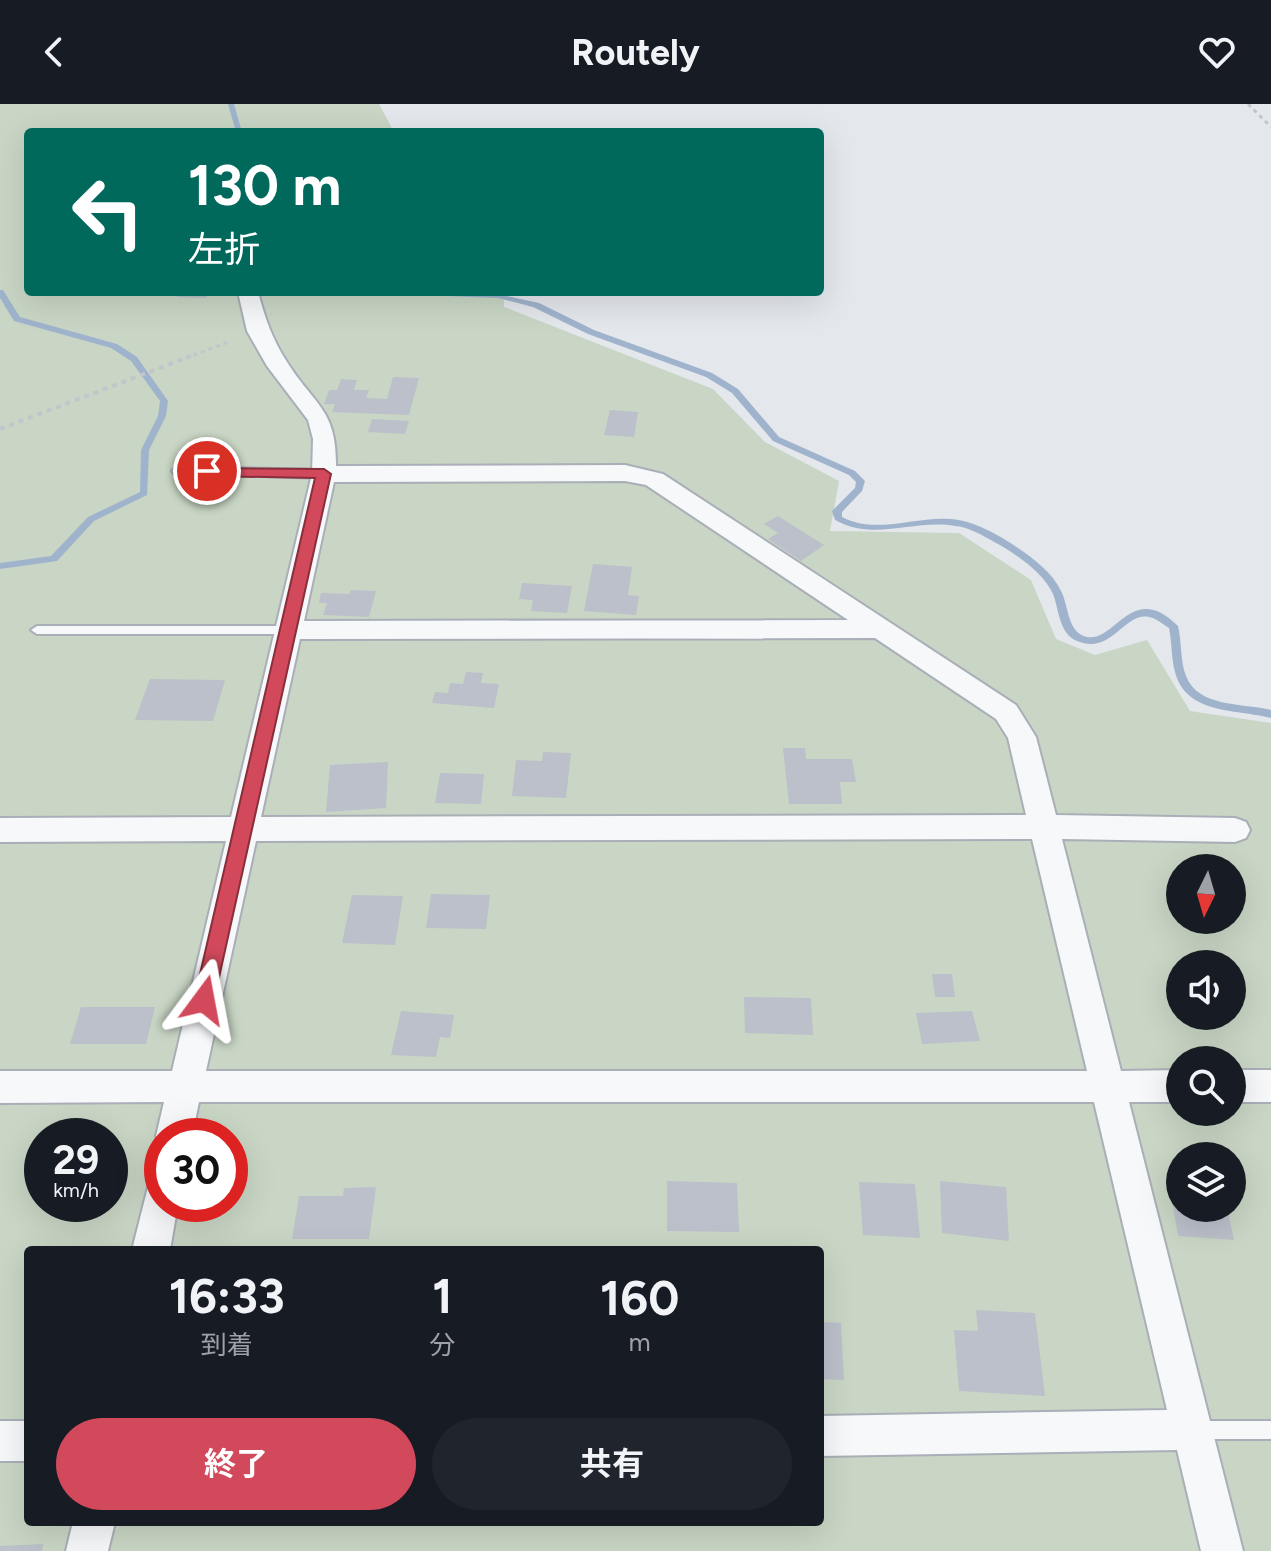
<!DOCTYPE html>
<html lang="ja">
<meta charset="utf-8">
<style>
:root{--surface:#171b24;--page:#20242c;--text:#f1f3f6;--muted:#9ea1a6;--accent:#d1495b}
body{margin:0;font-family:Figtree,"Noto Sans JP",sans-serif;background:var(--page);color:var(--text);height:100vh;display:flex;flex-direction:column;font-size:30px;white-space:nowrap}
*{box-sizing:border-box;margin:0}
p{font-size:26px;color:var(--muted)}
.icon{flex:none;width:44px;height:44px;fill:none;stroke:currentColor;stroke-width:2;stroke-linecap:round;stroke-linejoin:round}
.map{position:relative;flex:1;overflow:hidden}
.panel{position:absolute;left:24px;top:1142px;width:800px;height:280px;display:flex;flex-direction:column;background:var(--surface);border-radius:8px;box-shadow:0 8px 32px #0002}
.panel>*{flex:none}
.top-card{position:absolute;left:24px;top:24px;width:800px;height:168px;border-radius:8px;box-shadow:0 8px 32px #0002;background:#00695c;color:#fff;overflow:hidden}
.needle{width:52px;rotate:185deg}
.buttons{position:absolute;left:1166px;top:750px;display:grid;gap:16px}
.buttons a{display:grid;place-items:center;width:80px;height:80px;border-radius:50%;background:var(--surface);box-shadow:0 8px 32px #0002;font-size:40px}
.speed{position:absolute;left:24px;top:1014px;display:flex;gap:16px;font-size:40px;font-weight:700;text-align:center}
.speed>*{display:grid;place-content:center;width:104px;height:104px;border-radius:50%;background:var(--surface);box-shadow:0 8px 32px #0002;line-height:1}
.speed small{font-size:20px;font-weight:400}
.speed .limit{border:12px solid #d22;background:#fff;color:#111}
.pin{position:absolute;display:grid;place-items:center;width:68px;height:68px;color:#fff;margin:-34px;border:4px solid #fff;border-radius:50%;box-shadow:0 2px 8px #0007}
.me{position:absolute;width:88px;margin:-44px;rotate:13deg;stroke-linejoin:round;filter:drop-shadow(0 0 6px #0008)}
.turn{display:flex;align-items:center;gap:28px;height:168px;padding:0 32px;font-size:36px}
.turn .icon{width:104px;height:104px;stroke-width:2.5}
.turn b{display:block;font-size:56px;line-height:68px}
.eta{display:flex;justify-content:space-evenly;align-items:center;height:136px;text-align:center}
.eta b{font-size:48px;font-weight:700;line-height:56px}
.button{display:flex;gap:16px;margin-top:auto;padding:16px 32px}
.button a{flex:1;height:92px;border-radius:48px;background:var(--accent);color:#fff;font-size:32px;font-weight:700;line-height:92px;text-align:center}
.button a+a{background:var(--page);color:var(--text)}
header{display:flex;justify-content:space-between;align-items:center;height:104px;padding:0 32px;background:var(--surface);font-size:36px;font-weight:700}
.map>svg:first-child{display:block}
</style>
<header><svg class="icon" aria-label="back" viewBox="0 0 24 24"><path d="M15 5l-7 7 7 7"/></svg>Routely<svg class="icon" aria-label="heart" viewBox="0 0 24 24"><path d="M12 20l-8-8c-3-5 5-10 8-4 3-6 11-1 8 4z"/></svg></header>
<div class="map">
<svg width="1271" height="1447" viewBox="0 0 1271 1447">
<rect width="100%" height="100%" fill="#e4e7ec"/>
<path fill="#c9d6c5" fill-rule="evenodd" d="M0,0H379L394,28H28V188H504V203L713,285L765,338L839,377L830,427L959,429L1031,476L1056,535L1095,551L1147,536L1190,607L1271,619V1447H0ZM1180,764H1232V816H1180ZM1180,860H1232V912H1180ZM1180,956H1232V1008H1180ZM42,1032H110V1100H42ZM162,1032H230V1100H162ZM1180,1052H1232V1104H1180ZM28,1146H820V1418H28Z"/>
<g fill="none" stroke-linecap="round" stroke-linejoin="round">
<g fill="#9fb4cc" fill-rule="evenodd">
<path d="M228,0H234L242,28H236Z"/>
<path d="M0,186H3L20,213L117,240L137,253L168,297L166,312L149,346L147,391L94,417L57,457L0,465V459L51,452L88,413L140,388L141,346L158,312L160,297L131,257L111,244L14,217L0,194Z"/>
<path d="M395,188L498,190L539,199L594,226L712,269L738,285L779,333L855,367L865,377L862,387L842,408V413C876,431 915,412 951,415C975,417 999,431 1018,444C1034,455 1053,469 1061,487C1069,502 1067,529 1087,533C1116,538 1132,476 1178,522C1182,538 1180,557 1186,572C1198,604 1244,599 1271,606V614C1237,605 1186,611 1175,568C1171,553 1172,538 1169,524C1164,521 1158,516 1153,514C1125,503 1114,552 1077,537C1059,530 1059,505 1053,490C1043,467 1010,446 989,435C978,429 967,423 955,422C913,415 875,438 835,416L832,407L855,384L856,378L849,371L773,337L732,289L706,273L588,230L533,203L498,194L399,190Z"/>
</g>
</g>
<g fill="#bbc0ca">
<path d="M179,188H210L206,194L177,193Z"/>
<path d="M393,273L419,274L409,311L332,308L335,300H324L329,286H337L341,275L357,276L354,286H369L366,294L387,295Z"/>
<path d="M610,306L638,308L634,333L604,331Z"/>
<path d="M372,315L409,317L405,330L368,328Z"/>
<path d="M778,412L824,441L801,457L768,435L778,429L764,420Z"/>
<path d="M593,460L632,463L628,491L639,492L636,511L584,507Z"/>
<path d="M522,479L572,482L567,509L531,507L533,496L519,495Z"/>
<path d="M351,486L376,487L369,513L323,511L327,499H319L321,489L349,490Z"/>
<path d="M466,568L483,569L481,579L499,580L494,604L432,599L435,588L448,589L450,579L463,580Z"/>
<path d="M150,575L225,576L213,617L135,616Z"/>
<path d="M783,644H805L806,655H852L856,678H840L842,700H789Z"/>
<path d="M543,648L571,649L566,694L512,692L516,656L542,657Z"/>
<path d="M388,658L386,704L326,708L330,661Z"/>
<path d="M440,669L484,670L481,700L435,699Z"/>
<path d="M431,790L490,791L486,825L426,824Z"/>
<path d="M352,791L403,792L395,841L342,839Z"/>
<path d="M932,870H952L955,893H935Z"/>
<path d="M744,893L811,894L813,931L745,929Z"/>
<path d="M81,903H155L146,940H70Z"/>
<path d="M401,907L454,911L450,934L440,933L436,953L391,951Z"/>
<path d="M972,907L980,937L922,940L916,909Z"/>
<path d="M1167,1065L1180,1066V1104H1227L1234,1136L1178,1132Z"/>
<path d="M667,1077L737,1079L739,1128L667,1127Z"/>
<path d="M940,1077L1006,1083L1009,1137L942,1129Z"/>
<path d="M859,1078L915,1080L920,1134L863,1131Z"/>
<path d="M376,1083L369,1135H292L299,1092H343L344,1084Z"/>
<path d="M976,1206L1035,1209L1045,1292L959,1287L954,1226L978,1227Z"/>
<path d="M820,1218L841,1219L844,1276L820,1275Z"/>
<path d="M43,1440L42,1447H0V1442Z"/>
</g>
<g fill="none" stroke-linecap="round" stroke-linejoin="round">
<defs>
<g id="lane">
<path d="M178,363L324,366L330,370L324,374L174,369L172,367Z"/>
<path d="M37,522H289L295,526L289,530H37L31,526Z"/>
<path d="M1195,1317H1271V1335H1195L1188,1333L1186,1326L1188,1319Z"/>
</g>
<g id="street">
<path d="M238,188H258C265,214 272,235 287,258C314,301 337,305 336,362L625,361L663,370L1016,601L1036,633L1056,711L1235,714L1246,718L1250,726L1246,734L1235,738L1062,735L1121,967L1180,966V998H1129L1243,1447H1201L1177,1346L820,1352V1312L1167,1306L1094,998H199L192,1032H162V1044L156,1032L164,998L0,999V967H172L226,737L0,738V714L231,713L312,370L313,335L308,316L267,262L247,227ZM625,377L646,381L848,516L304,517L334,378ZM875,534L996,615L1008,634L1026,711L261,713L300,535ZM1032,735L1087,967H206L256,737Z"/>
<rect x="1232" y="966" width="39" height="32"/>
<path d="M162,1074V1100H178L170,1146H132L149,1079Z"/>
<rect x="0" y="1317" width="28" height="40"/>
<path d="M73,1418H115L108,1447H66Z"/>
</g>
</defs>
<use href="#lane" stroke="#a9aeb7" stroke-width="4"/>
<use href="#street" stroke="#a9aeb7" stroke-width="4"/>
<g stroke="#c2c5cb" stroke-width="3" stroke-dasharray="4 4" stroke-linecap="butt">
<path d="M1248,0L1271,23"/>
<path d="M186,254L231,237"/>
</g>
<path stroke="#c2c5cb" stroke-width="4" stroke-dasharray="5 5" stroke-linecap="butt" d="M0,325L191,252"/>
<use href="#lane" fill="#f7f8fa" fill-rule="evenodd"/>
<use href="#street" fill="#f7f8fa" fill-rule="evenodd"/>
</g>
<path fill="#d1495b" stroke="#882f3b" stroke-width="2" d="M202,364L324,365L331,370L214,896L204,905L194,896L315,374L207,372L202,371Z"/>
</svg>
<div class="buttons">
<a><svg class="needle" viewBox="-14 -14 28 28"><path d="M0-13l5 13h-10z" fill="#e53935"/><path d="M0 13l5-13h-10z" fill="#9ea1a6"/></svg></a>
<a><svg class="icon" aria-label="sound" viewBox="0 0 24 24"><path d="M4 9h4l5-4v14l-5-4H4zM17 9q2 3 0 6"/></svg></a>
<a><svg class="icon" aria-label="search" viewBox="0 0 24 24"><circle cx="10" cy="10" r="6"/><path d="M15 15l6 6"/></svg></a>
<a><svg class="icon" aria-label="layers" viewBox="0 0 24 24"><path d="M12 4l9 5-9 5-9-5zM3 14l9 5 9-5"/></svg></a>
</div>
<div class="speed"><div>29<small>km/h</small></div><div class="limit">30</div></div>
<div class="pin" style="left:207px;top:367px;background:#d93025"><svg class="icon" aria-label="arrive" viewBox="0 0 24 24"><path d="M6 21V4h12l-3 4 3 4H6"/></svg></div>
<svg class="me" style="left:204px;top:896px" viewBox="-20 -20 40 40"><path d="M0-17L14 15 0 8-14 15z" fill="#d1495b" stroke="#fff" stroke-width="4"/></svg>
<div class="top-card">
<div class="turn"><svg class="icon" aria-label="left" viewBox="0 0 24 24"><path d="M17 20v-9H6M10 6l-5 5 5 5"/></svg><div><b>130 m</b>左折</div></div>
</div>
<section class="panel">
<div class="eta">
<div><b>16:33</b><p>到着</p></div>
<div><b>1</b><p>分</p></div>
<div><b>160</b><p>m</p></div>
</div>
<div class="button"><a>終了</a><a>共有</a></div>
</section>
</div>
